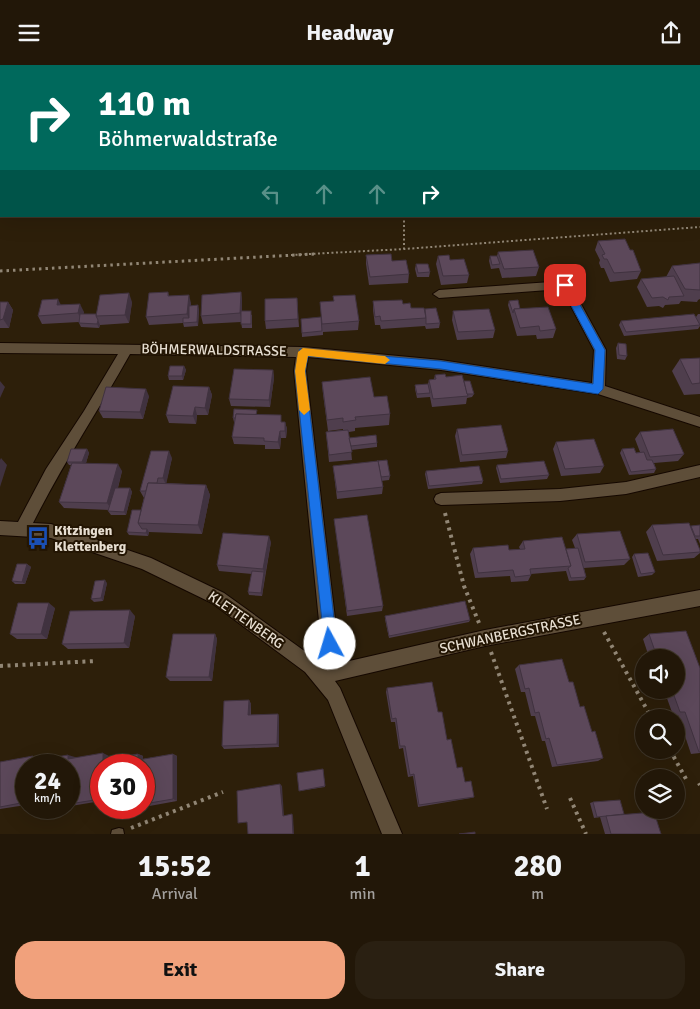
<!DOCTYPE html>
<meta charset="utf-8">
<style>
:root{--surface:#221708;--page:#2a2012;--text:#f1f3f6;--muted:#a29f9c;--line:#3f3629;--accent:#f1a17c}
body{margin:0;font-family:Signika,sans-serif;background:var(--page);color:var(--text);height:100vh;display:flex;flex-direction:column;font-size:19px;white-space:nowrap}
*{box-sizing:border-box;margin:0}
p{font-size:16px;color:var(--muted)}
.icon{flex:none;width:28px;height:28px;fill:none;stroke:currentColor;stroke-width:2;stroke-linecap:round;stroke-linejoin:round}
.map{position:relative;height:769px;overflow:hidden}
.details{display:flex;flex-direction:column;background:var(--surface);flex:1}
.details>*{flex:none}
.banner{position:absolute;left:0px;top:0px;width:700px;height:152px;box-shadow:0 5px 20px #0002,0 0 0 1px var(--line);background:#00695c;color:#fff;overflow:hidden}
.tools{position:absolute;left:635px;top:584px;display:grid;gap:10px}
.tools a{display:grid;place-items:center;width:50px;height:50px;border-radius:50%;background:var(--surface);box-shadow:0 5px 20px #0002,0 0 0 1px var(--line);font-size:25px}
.speed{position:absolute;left:15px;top:689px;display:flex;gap:10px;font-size:25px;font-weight:700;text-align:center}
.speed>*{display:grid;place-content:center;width:65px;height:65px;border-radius:50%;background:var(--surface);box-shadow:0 5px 20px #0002,0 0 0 1px var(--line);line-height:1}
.speed small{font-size:12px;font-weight:400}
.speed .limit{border:8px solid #d22;background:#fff;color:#111}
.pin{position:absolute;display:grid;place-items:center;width:42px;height:42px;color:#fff;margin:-21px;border-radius:10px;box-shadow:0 2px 8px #0006}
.me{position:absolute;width:55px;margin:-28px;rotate:354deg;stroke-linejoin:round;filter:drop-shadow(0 0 4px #0008)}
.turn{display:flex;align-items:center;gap:18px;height:105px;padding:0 15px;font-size:22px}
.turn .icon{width:65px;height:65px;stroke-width:2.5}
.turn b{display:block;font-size:35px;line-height:42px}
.lanes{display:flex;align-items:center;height:48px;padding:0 15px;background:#0003;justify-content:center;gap:25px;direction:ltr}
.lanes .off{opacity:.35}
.eta{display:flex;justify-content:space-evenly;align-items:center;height:85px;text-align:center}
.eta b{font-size:30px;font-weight:800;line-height:35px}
.button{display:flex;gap:10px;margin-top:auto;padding:10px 15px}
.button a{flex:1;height:58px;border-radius:20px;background:var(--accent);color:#111;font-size:20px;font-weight:800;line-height:58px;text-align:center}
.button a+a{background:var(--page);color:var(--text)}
header{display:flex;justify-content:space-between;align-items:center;height:65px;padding:0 15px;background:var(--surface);font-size:22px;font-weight:800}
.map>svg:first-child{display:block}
</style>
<header><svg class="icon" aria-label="menu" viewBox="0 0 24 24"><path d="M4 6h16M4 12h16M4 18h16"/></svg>Headway<svg class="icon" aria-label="share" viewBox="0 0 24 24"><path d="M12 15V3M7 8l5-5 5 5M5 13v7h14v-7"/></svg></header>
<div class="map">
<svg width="700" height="769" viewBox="0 0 700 769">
<rect width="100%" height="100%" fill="#2d1f0a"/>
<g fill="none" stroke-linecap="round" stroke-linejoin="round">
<defs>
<path id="service" d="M119,763L123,764L124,769H111L112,765Z"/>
<g id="minor">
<path d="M565,216L569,217L606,285L605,321L700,352V362L598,329L441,305L308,292L306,306L338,579L323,602L485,565L700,525V541L485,581L335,616L340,623L402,769H382L328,635L305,607L212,538L142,504L51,473L0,470V456L18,457L46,404L84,346L118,289L0,288V278L303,282L441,295L592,318L594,285L562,224L439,233L433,229L439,225ZM130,289L296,292L294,306L321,576L310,590L224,528L151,493L51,459L33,458C62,400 98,346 130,289Z"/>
<path d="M700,400V412L626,429L560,436L441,440L436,438L434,434L436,430L441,428L560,424L626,417Z"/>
</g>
</defs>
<use href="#service" stroke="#150800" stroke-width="2"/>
<use href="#minor" stroke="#150800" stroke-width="2"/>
<g stroke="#918675" stroke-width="2" stroke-dasharray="2 2.5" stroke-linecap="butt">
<path d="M550,0L553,1"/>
<path d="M565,0L568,1"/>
<path d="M699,102L700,104"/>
<path d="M0,130L1,127"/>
<path d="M404,151V184"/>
<path d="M291,190L404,184L700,162"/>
</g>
<path stroke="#918675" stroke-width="3" stroke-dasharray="2.5 4" stroke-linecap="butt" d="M0,206L314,189"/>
<g stroke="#918675" stroke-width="4" stroke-dasharray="3 4.5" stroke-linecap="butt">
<path d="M445,448L464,521L479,558"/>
<path d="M604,567L651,652"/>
<path d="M491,587L547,744"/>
<path d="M0,601L96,596"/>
<path d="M670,685L686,714"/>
<path d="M699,718L700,720"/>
<path d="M570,733L586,769"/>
<path d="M131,763L223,727"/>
</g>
<use href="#service" fill="#5e4e39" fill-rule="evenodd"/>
<use href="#minor" fill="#5e4e39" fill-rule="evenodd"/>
</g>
<g fill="#4f3e4d">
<path d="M598,176L641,206L637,214L610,217L604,203H601L599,198L600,195L595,185Z"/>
<path d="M498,187L539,202L536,211L502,213L499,203L491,204L489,196L490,191H497Z"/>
<path d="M366,190L392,196L409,209L408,218L369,220L366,199Z"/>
<path d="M438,191L450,195L469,210L467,218L441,220L436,199Z"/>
<path d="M700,198V234L698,235L697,237L681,236L679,239L665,240L663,243L659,241L647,242L637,222L641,214L666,212L672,201Z"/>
<path d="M416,199L430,207L429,212H417L415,204Z"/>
<path d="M168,227L169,231L191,238V241L199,244L198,261L184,262L183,258L149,260L146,252Z"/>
<path d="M241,227L242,236V246L252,250V263H242L241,257L203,259L201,251Z"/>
<path d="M297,233L299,262L266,264L265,256Z"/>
<path d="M373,236L403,239L411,243L425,244L440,258L439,263L426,264L425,261L381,264L380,260H375L373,245Z"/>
<path d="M509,236L520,244L556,264L553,273L537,274L536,270L517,271L508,240Z"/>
<path d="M0,237H8L13,245L9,263H0Z"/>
<path d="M132,237L129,258L100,260L99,263L81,262L79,258V257L42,259L38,251L61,240L84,247L83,249H96Z"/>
<path d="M453,246L495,265L493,273L457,275L452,255Z"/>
<path d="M698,249H700V261L698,264L624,271L619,260L621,256L696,252Z"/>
<path d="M301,254L359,256L358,265L323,267V270L302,272Z"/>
<path d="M618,278L627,291L625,295L617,294L616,283Z"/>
<path d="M700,293V329L684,330L672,306L680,294Z"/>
<path d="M184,301L186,305L183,315H169L168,311Z"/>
<path d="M273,305L274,313L270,342L231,341L229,334Z"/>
<path d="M435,310L446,312L464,316L474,329L472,332L467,333L466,339L432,342L430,332L417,333L415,324V320L428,319L429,315L434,314Z"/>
<path d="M322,317L374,332L390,349L389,360L355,363V366L349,367V373L377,378V382L351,385L352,395L329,397L326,367L343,365V364L328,366L323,329Z"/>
<path d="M209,322L212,330L208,350H197L196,359L169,358L166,350Z"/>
<path d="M149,331L143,354L103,353L99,346Z"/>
<path d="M257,350L282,357H285L287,364L286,373H281L280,384H265V380L234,379L232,372L235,357H234L233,353Z"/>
<path d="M457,364L508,386L506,393L460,397L455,371Z"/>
<path d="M640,367L684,389L678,396L654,398L656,404L654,408L629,410L620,388L622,384L636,388L640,387L635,374Z"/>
<path d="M556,377L604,401L600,408L561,411L553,384Z"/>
<path d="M87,384L89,388L86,398L122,406L118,423H130L132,427L126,450H111L108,446L109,445L64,443L59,437L71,400H69L67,397Z"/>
<path d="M172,393L166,418L206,420L210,430L202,469L149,467L148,471L129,470L127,467L141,445L144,433L140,426Z"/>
<path d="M497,400L549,410L547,414L500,418L496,403Z"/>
<path d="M333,401L390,411L389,415L381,416L383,422L382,429L337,434Z"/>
<path d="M426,406L483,416L482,419L428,424L425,409Z"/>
<path d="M334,454L383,541L382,546L347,551Z"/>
<path d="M652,460L690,462L691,461L700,460V479L698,474H695L700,485V488L694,493L657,496L646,467Z"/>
<path d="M577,469L630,494L624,500L584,503L586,512L584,515L569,516L566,506L531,509V510L528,516L511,517L510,511L475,513L470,489L473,483L509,485L520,484L519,482L523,476L566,484L575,483L572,475Z"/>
<path d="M271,477L262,531L249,530L248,527L252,509L219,506L217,500Z"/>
<path d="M634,489L655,507L652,510L638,512L632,492Z"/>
<path d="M27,499L31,502L25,519H15L12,516Z"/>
<path d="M107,518L103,536L94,537L91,534Z"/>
<path d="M55,543L47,574H17L10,569Z"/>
<path d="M135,551L129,583L68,584L62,579Z"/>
<path d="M385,551L470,555L469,557L389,573L385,554Z"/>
<path d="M215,569L217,574L212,616H170L166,612Z"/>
<path d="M649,569L700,603V688L691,689L678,650H673L664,625H676V592H649L643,574Z"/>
<path d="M519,600L569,617L603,693L598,696L552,702L545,676H542L535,651H531L525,627H521L515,604Z"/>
<path d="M387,623L438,647L457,703L474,732L471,733L418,742L413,711L408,712L403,683L399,684L395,657H391L386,627Z"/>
<path d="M249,635L251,639V650L278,649L279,652V682L224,684L222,681Z"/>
<path d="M138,689L143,691V694L173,689L177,691V736L144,742V700L101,736L71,741H69V700H26V740L0,744V697L33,691L40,694L109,691V694Z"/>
<path d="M323,704L325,722L299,726Z"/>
<path d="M593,737L624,749L661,769H605L600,752L594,753L590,738Z"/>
</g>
<g fill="#40323f">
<path d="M241,227L242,236V257L240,248Z"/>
<path d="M129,228L132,237L129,258L125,250Z"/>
<path d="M189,230L191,238L190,257L187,249Z"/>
<path d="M58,234L62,242L57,240Z"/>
<path d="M8,237L13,245L9,263L3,254Z"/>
<path d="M80,239L84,247L82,257L78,248Z"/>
<path d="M198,240L199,244L198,261L197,257Z"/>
<path d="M98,255L100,260L99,263L97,259Z"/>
<path d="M184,301L186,305L183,315L182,311Z"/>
<path d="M273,305L274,313L270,342L269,335Z"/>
<path d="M0,316L5,322L0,333Z"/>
<path d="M209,322L212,330L208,350L205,343Z"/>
<path d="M146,324L149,331L143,354L140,347Z"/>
<path d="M195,342L197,350L196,359L193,351Z"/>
<path d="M285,357L287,364L286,373L285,366Z"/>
<path d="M280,366L281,373L280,384L278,377Z"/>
<path d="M87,384L89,388L85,401L82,397Z"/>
<path d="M169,386L172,393L166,420L163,413Z"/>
<path d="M1,393L7,400L0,422V395Z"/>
<path d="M118,399L122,406L112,445L107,438Z"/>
<path d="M206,420L210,430L202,469L198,460Z"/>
<path d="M130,423L132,427L126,450L124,447Z"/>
<path d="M147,464L149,467L148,471L146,468Z"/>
<path d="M269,471L271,477L265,510L263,504Z"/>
<path d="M27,499L31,502L25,519L22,517Z"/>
<path d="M264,507L265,510L262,531L261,528Z"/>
<path d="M105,515L107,518L103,536L101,533Z"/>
<path d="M49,538L55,543L47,574L41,569Z"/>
<path d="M130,545L135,551L129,583L124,578Z"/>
<path d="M215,569L217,574L212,616L209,612Z"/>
<path d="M249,635L251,639L250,653L248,650Z"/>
<path d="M278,649L279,652V682L277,679Z"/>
<path d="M103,688L109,691V697L103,695Z"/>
<path d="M138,689L143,691V697L138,695Z"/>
<path d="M173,689L177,691V736L173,734Z"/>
<path d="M68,690L75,692L74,696L68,694Z"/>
<path d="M33,691L40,694V698L33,696Z"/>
<path d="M280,719L282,721L284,752L283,751Z"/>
<path d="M292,749L293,751L294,769H293Z"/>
</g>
<g fill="#5c485a" stroke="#40323f">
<path d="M625,174L630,185H633L641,206L614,208L607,194H604L602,190L605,189L598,176Z"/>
<path d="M533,185L539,202L504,204L498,187Z"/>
<path d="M391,189L392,196L406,195L409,209L370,212L366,190Z"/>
<path d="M449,190L450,195L464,194L469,210L443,211L438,191Z"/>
<path d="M490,191H497L500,199L492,200Z"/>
<path d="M700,198V225L685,224L672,201Z"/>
<path d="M416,199H428L430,207L418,208Z"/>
<path d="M674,211L684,231L669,232L668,235L663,232L652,233L641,214Z"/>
<path d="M168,227V231L189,230L187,249L146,252L149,228Z"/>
<path d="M241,227L240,248L201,251L202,230Z"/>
<path d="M129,228L125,250L96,251L100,230Z"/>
<path d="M355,230L359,256L322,259L320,237L334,236L333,231Z"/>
<path d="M297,233L298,254L265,256V234Z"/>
<path d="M58,234L57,240L80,239L78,248L38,251L42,235Z"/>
<path d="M402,235L403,239L410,238L411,243H424L426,253L381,256L380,251L375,252L373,236Z"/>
<path d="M518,235L520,244H514L513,248L509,236Z"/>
<path d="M0,237H8L3,254L0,255Z"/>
<path d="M198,240L197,257L183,258V253H189V241Z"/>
<path d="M548,242L556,264L540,266L539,261L520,263L514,244Z"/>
<path d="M436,243L440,258L426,259V253L425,244Z"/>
<path d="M489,244L495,265L458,267L453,246Z"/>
<rect x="241" y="246" width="10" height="13"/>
<path d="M80,249H96V251L98,255L97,259L79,258Z"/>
<path d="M694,249L700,260L626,267L621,256Z"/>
<path d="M321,252L322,266L302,268L301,254Z"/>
<path d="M618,278L626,279L627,291L619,290Z"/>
<path d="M700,293V318L692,319L680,294Z"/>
<path d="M170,301H184L182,311H168Z"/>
<path d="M234,304L273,305L269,335L229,334Z"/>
<path d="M445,309L446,312L462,310L468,331L433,334L429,315L436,314L435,310Z"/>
<path d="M370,312L374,332L387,331L390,349L355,352L356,355L343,357V353L327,355L322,317Z"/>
<path d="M464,316H470L474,329H467Z"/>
<path d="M428,319L430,328L417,329L415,320Z"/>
<path d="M173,321L209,322L205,343L195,342L193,351L166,350Z"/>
<path d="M106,322L146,324L140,347L99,346Z"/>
<path d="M234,344L257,345L256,350L236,349V353H233Z"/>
<path d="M236,349L281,350V357H285V366H280L278,377L264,376V373L232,372Z"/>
<path d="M501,360L508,386L462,390L457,364Z"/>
<path d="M673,364L684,389L650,392L640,367Z"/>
<path d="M348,365L352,387L329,390L326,367Z"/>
<path d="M376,370L377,378L351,381L349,373Z"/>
<path d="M594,374L604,401L565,404L556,377Z"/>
<path d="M634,383L636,388L644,387L647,395H652L656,404L631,407L622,384Z"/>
<path d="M71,384H87L82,397H67Z"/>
<path d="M151,386H169L163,413H158L157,418H148L146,426H140Z"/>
<path d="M387,395L390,411L381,412L378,396H377Z"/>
<path d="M378,396L383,422L337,427L333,401Z"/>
<path d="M544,396L549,410L501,414L497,400Z"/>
<path d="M72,398L118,399L107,438L59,437Z"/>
<path d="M479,401L483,416L429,421L426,406Z"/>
<path d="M148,418L206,420L198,460L138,458Z"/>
<path d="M115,423H130L124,447L108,446Z"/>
<path d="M132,445H141L138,458L142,464H147L146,468L127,467Z"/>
<path d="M367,450L383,541L347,546L334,454Z"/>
<path d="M689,458L700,485V487L663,490L652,460Z"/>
<path d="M700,460V471H695L691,461Z"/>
<path d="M620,466L630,494L585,497L577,469Z"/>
<path d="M223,468L269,471L263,504L217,500Z"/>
<path d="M562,472L571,501L530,504L531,510L515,512L513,505L478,508L473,483L508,480L509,485L525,484L523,476Z"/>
<path d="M578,483L586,512L571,513L568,503L571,501L566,484Z"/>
<path d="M648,488L655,507L641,509L634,489Z"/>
<path d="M17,499H27L22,517L12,516Z"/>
<path d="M252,506L264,507L261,528L248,527Z"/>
<path d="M105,515L101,533L91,534L95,516Z"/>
<path d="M465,536L470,555L389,571L385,551Z"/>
<path d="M18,538H49L41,569H10Z"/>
<path d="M130,545L124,578L62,579L70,546Z"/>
<path d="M686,566L700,603V687H699L685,647H680L672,625H676V592H657L649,569Z"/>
<path d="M173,569H215L209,612H166Z"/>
<path d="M562,594L569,617H573L580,642L584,641L592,667L595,666L603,693L557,700L549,673L546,674L539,647L535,648L529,623L525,624L519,600Z"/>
<path d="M432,617L438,647H442L447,675L451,674L457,703L462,702L465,717L471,716L474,732L419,740L414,709L410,710L405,681H400L396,653L392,654L387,623Z"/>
<path d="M249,635L248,650L278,649L277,679L222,681L224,636Z"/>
<path d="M103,688V695L138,689V695L173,689V734L144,739V700H101V741V734L69,739V700H26V737L0,742V697L33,691V696L68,690V694Z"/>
<path d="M323,704L325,721L299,726L297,708Z"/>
<path d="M280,719L283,751L292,749L293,769H248L247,757L238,758L237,726Z"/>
<path d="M620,735L624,749L597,752L593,737Z"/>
<path d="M654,747L661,769H611L606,751Z"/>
<path d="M475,767V769H459Z"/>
</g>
<path fill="#1a73e8" stroke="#114b97" d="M565,217L568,218L605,285L603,324L598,329L441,304L308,291L305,306L337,579L335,584L330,586L325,584L295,306L300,284L441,296L593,319L595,285L560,220Z"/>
<path fill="#f59e0b" d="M303,283L385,291L390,295L385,299L308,291L305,306L310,345L304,350L299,345L295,306L298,287Z"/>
<defs>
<symbol id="bus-bare" viewBox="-9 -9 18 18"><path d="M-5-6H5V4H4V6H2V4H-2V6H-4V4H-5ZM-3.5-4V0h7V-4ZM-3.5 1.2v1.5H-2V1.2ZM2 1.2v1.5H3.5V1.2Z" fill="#1a4fb4" stroke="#231503" stroke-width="2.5" paint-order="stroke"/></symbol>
</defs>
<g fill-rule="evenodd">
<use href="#bus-bare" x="22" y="457" width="32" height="32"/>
</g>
<g text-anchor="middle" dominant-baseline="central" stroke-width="4" stroke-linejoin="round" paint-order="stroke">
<g font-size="14" fill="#e7ded1" stroke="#231503">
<text transform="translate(214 285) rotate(1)">BÖHMERWALDSTRASSE</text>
<text transform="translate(246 555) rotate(35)">KLETTENBERG</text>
<text transform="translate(510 569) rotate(-12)">SCHWANBERGSTRASSE</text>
</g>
<g font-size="14" font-weight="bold" fill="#e7ded1" stroke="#231503" text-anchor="start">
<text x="54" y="465">Kitzingen<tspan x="54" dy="16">Klettenberg</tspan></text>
</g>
</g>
</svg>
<div class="tools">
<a><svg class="icon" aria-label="sound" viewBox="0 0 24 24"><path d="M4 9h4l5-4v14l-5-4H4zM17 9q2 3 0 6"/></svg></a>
<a><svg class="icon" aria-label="search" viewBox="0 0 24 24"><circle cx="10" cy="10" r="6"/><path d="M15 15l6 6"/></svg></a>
<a><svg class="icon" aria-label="layers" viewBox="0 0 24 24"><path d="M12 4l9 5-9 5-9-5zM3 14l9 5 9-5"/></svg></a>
</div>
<div class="speed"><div>24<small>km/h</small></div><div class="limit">30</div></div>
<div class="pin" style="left:565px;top:220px;background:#d93025"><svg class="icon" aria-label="arrive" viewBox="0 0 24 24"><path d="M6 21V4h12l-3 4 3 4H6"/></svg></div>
<svg class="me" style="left:330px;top:579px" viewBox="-20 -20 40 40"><circle r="19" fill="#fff"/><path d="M0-13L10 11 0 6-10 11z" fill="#1a73e8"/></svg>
<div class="banner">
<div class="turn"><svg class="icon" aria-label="right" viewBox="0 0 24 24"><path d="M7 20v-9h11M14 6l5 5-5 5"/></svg><div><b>110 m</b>Böhmerwaldstraße</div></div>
<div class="lanes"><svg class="icon off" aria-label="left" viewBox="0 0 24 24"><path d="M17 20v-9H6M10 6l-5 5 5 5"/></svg><svg class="icon off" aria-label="ahead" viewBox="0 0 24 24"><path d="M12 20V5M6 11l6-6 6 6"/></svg><svg class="icon off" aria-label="ahead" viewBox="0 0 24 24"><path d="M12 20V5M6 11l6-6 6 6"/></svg><svg class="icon" aria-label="right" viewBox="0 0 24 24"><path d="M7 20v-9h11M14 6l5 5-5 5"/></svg></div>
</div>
</div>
<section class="details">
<div class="eta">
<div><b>15:52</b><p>Arrival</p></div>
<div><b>1</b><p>min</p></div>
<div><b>280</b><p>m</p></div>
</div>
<div class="button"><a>Exit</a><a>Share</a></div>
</section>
